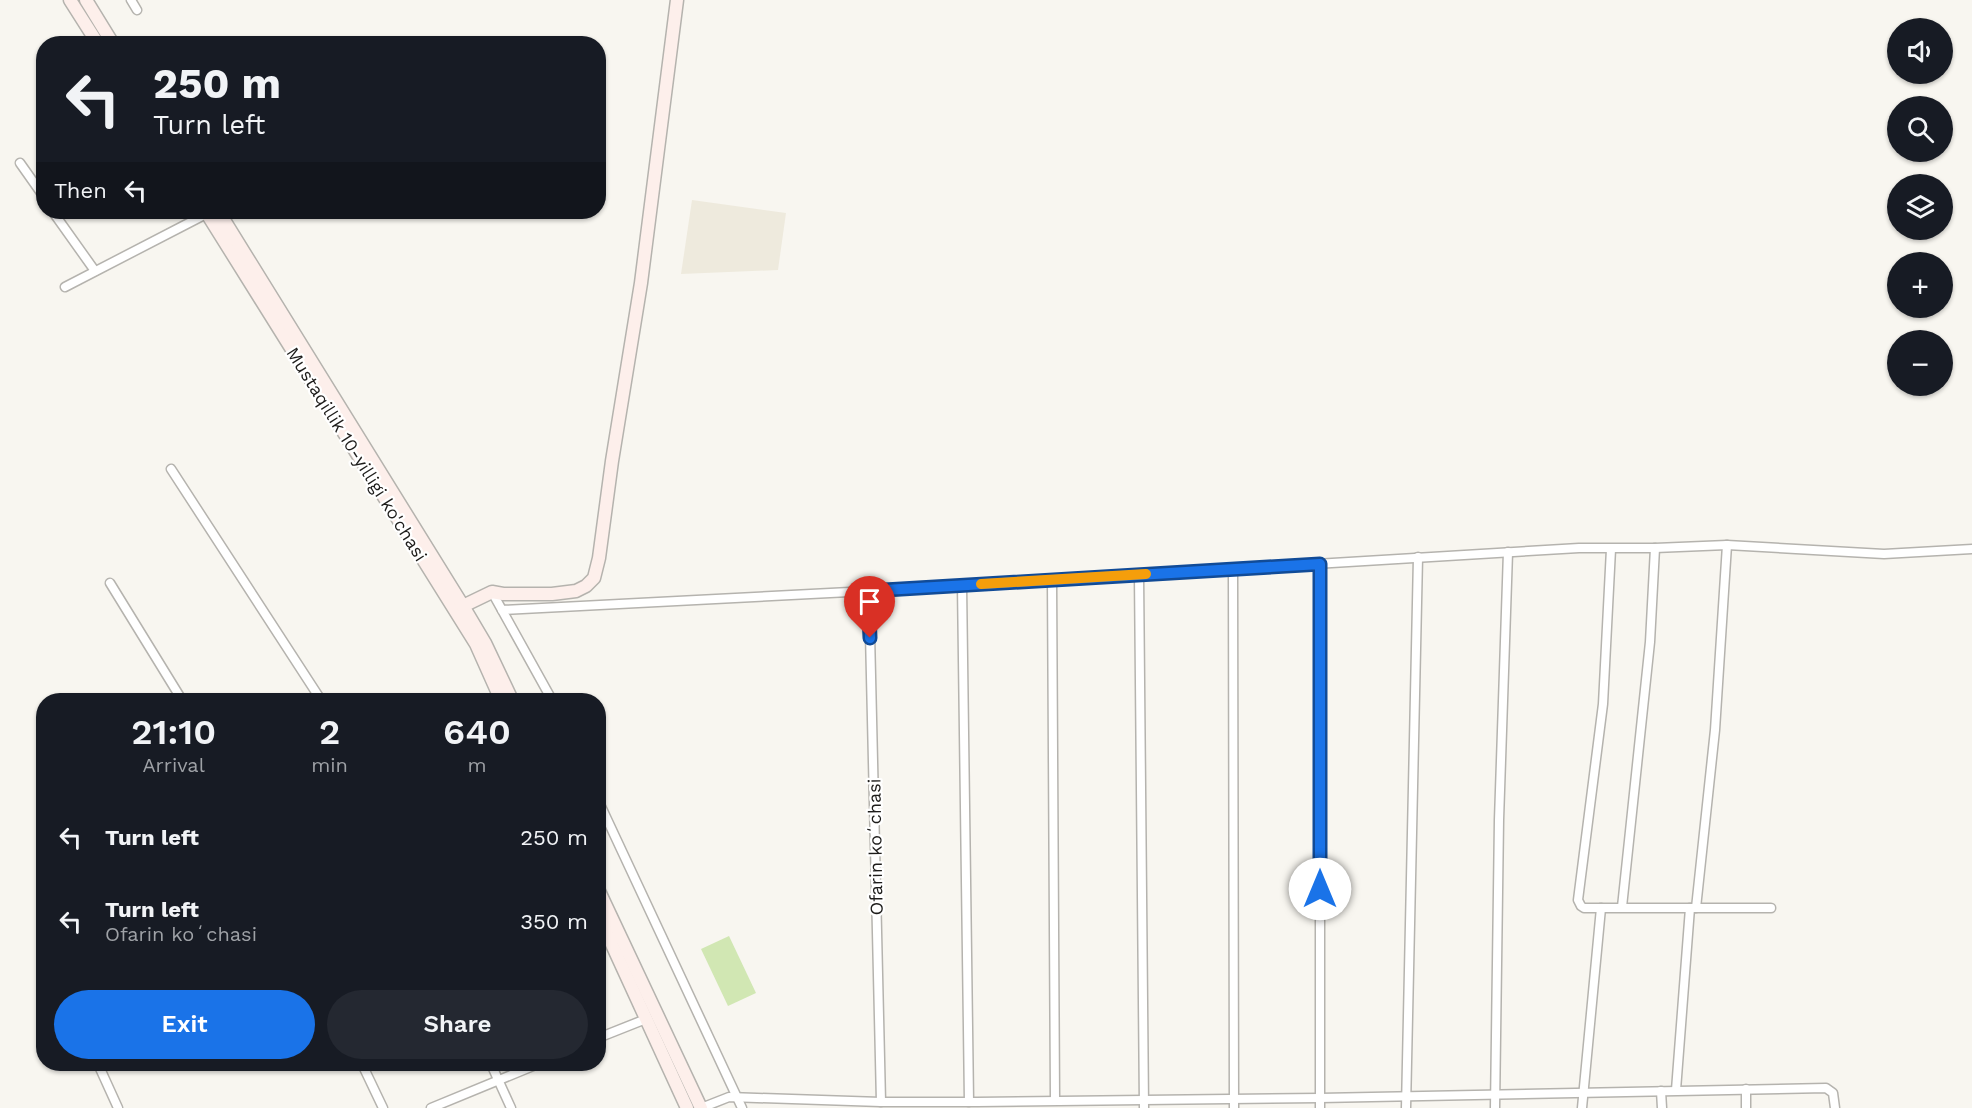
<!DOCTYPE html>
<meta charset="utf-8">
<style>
:root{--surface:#171b24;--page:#242831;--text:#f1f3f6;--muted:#9ea1a6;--accent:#1a73e8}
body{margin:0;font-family:"Work Sans",sans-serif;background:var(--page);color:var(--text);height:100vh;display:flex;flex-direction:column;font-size:22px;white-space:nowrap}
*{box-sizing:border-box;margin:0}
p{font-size:20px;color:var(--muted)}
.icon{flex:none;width:33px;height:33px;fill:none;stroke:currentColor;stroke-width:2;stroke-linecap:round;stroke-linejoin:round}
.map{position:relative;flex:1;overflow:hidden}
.sheet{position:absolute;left:36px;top:693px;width:570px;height:378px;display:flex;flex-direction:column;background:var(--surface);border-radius:24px;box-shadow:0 2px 4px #0004}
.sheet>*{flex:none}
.top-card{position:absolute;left:36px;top:36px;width:570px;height:183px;border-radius:24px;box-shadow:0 2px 4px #0004;background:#171b24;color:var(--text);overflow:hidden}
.controls{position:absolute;left:1887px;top:18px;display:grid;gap:12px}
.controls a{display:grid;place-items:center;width:66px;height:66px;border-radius:50%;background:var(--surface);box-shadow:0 2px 4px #0004;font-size:30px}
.pin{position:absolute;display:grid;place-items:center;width:51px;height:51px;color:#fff;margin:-62px -26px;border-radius:50% 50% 50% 0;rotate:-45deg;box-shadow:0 0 6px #0007}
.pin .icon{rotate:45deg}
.me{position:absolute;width:66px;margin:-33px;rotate:0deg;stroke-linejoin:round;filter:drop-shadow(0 0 4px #0008)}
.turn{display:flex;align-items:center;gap:21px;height:126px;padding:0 18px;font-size:27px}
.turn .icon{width:78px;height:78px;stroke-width:2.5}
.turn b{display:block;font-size:42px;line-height:51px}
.then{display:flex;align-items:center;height:57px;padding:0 18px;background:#0003;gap:12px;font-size:22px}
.eta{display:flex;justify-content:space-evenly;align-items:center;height:102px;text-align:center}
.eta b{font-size:36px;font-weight:600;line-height:42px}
.action{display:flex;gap:12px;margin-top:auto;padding:12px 18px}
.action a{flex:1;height:69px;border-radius:36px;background:var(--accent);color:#fff;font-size:24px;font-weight:600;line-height:69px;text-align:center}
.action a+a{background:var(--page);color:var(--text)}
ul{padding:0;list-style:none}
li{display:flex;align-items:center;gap:18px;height:84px;padding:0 18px}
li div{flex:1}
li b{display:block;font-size:22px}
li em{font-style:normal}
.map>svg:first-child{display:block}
</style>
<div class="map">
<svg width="1972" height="1108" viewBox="0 0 1972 1108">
<rect width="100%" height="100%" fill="#f8f6f0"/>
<path fill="#eeeadd" d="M692,200L786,213L778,270L681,274Z"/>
<path fill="#d1e7b3" d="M729,936L756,993L728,1006L701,949Z"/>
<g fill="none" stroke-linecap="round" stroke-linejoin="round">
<defs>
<g id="street">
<path d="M131,0L137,10"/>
<path d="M20,163L44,197"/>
<path d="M53,212L95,271"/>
<path d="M65,287L210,212"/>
<path d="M171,469L321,700"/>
<path d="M1611,549L1603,704L1578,900L1581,906L1584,908H1696L1715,730L1727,545"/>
<path d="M1233,569L1234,1108"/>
<path d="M1139,575L1144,1108"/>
<path d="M1052,580L1055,1100"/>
<path d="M110,583L182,700"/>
<path d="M962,585L969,1102"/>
<path d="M869,591L881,1102"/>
<path d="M492,592L552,700"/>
<path d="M502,610L869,591L1579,548H1655L1727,545L1884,554L1972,549"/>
<path d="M598,800L742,1108"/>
<path d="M1622,907L1650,642L1655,548"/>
<path d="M1696,908H1771"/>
<path d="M598,1038L646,1019"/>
<path d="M98,1064L118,1108"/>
<path d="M362,1064L383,1108"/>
<path d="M491,1064L511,1108"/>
<path d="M1746,1089V1108"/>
<path d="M1676,1090L1690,908"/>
<path d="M1661,1091L1662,1108"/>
<path d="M431,1108L538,1064"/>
<path d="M701,1108L729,1097L881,1102H977L1320,1098L1826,1088L1833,1093L1835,1108"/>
<path d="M1320,1108V564"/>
<path d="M1406,1108L1418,557"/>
<path d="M1495,1108L1499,820L1508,552"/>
<path d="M1582,1108L1601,908"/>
</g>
<g id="secondary">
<path d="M70,0L98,44"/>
<path d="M86,0L113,44"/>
<path d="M206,212L476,644L501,700"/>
<path d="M219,212L463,606L485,643L512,700"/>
<path d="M463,606L492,592L503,594H552L576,591L586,586L594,578L599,558L612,461L641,283L677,0"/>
<path d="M598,889L701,1108"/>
<path d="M598,914L687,1108"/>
</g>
</defs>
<use href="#street" stroke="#b5b3ae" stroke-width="11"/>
<use href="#secondary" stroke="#b5b3ae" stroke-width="15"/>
<use href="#street" stroke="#fff" stroke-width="8"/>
<use href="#secondary" stroke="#fdefeb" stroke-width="12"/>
</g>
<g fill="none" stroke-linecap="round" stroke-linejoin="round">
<defs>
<path id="route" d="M870,638L868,591L1320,564V889"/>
</defs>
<use href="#route" stroke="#114b97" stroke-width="15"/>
<use href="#route" stroke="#1a73e8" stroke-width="10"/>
<path stroke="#f59e0b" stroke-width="10" d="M981,584L1146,574"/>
</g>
<g text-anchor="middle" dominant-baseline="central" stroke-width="4.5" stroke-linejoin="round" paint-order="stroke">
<g font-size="18" fill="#1d1c1a" stroke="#fff">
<text transform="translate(357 454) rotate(58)">Mustaqillik 10-yilligi ko'chasi</text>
<text transform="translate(875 847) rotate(-91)">Ofarin koʻchasi</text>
</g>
</g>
</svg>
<div class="controls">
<a><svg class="icon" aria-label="sound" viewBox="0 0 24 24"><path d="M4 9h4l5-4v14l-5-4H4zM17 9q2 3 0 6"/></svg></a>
<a><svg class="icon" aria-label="search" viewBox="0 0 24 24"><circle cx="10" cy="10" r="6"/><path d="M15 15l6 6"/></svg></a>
<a><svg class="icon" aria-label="layers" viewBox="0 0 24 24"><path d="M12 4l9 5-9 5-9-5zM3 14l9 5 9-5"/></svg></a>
<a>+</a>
<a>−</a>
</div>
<div class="pin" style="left:870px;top:638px;background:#d93025"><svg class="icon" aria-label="arrive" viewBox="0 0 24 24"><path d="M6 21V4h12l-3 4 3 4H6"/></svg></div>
<svg class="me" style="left:1320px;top:889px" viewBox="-20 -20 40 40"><circle r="19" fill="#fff"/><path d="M0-13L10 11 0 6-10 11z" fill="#1a73e8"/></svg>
<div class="top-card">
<div class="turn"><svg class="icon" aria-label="left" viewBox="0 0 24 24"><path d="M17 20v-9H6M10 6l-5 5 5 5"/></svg><div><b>250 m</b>Turn left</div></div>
<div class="then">Then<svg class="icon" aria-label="left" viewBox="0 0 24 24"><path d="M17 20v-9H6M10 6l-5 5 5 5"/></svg></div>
</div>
<section class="sheet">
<div class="eta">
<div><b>21:10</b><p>Arrival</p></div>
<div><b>2</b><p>min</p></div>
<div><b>640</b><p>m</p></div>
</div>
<ul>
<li><svg class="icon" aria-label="left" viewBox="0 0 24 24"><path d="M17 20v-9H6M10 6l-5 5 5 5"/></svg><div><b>Turn left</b></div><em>250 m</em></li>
<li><svg class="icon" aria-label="left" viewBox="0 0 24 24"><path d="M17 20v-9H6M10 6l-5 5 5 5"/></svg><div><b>Turn left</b><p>Ofarin koʻchasi</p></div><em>350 m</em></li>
</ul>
<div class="action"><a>Exit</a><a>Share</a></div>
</section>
</div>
